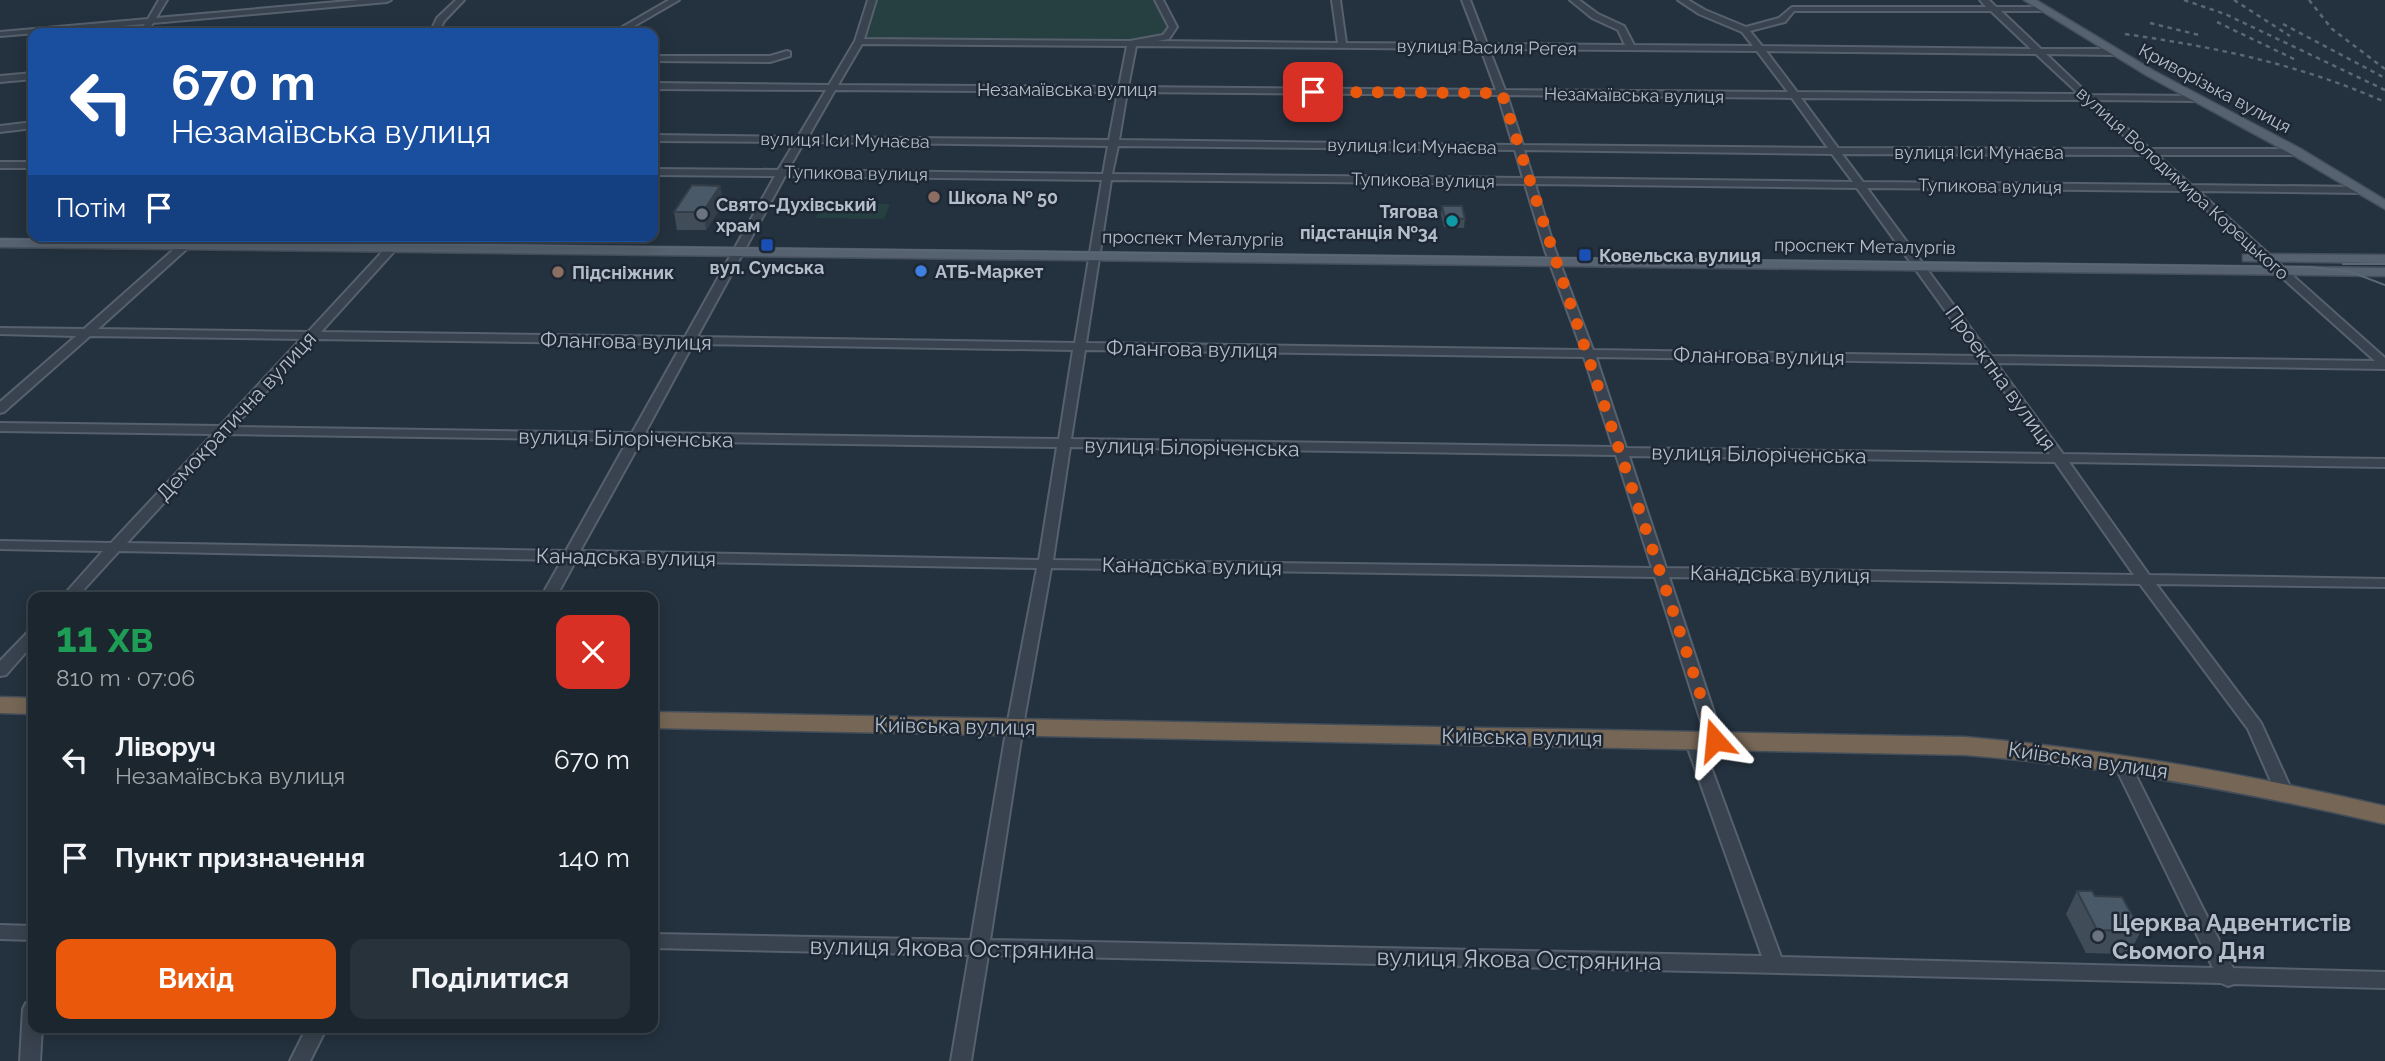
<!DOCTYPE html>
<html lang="uk">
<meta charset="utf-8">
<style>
:root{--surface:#1b262f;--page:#28323b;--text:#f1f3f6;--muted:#a0a5aa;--line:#39434b;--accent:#ea580c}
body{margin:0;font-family:Raleway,sans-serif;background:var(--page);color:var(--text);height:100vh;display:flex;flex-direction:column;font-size:26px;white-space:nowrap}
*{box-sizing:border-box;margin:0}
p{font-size:23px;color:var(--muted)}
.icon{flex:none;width:38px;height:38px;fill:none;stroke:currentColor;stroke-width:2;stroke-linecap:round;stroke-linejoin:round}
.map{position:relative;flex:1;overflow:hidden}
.side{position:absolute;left:28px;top:592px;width:630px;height:441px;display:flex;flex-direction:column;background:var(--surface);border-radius:14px;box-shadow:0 4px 18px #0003,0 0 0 2px var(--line)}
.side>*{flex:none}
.hud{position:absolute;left:28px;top:28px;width:630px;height:214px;border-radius:14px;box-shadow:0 4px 18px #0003,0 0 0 2px var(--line);background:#1a4fa0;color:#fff;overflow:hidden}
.pin{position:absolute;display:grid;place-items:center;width:60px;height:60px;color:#fff;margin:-30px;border-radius:14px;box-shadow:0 4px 10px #0006}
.me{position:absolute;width:77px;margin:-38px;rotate:342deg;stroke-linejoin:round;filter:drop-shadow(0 0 5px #0008)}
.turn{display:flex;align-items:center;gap:24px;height:147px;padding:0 28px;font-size:32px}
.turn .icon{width:91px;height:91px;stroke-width:2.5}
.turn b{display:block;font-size:49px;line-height:60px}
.then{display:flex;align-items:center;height:66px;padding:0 28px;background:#0003;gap:14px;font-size:26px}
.round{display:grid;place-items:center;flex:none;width:74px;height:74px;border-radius:14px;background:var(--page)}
.head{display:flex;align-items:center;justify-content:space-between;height:119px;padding:0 28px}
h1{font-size:42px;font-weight:700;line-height:52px;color:#1e9e55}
.cta{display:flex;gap:14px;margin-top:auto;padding:14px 28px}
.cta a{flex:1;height:80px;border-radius:14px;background:var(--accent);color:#fff;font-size:28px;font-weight:700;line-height:80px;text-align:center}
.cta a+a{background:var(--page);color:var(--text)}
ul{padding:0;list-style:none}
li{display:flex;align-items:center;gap:21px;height:98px;padding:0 28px}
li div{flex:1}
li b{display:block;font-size:26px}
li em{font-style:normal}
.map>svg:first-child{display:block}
</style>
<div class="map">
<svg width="2385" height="1061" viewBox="0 0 2385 1061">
<rect width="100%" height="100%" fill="#24323f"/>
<g fill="#263f40">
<path d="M875,0H1156L1170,30L1160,37L1136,40L864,39Z"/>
<path d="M823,203L890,204L884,219L816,218Z"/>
</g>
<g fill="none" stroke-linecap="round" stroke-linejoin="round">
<defs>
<g id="minor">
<path d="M159,0H167L156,18L360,0H391L387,2L153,23L147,33H139L145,24L0,36V32L148,19Z"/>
<path d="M456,0H464L444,21L438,33H430L437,18Z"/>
<path d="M669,0H679L622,33H612Z"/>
<path d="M868,0H876L864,39L1130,41L1163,35L1169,27L1155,0H1163L1177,27L1169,39L1157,41L1338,43L1332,0H1340L1346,43L1479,44L1462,0H1470L1487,44L1625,45L1618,30L1592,18L1570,0H1579L1598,14L1624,26L1634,45L1753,46L1742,32L1699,14L1678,0H1688L1705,10L1746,27L1779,18L1792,7H1986L1980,0H1989L1996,7H2045L2049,9L2048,11H2001L2041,49H2114L2118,52L2114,55L2046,54L2089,95L2198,96L2199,98L2195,101L2095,100L2150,149H2297L2302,152L2297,155H2157L2191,185L2361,187L2366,190L2361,193L2198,191L2385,358V369L1996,363L2063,454L2385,459V467L2069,462L2149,575L2385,579V587L2156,584L2261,723L2292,791L2289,795L2283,797L2277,795L2248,729L2140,584L1669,577L1723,740L1721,744H1709L1707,740L1655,577L1051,568L1023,726L990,940L1762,956L1685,740L1687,736H1699L1701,740L1781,957L2213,968L2113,762L2115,758H2127L2129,762L2233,968L2385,972V988L2234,984L2228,986L2221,983L988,955L971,1061H951L969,955L653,948V934L971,940L1007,726L1037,568L576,560L556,597H541L562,560L119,551L77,597H62L103,551L0,549V541L111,543L213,434L0,431V423L220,426L301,339L90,336L4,412L0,413V402L76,336L0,334V328L84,329L189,236H201L98,329L308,332L397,236H408L321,332L685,337L775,176L653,175V169L778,170L795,142L653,141V135L798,137L826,90L653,89V83L829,85L855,41ZM1794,11H1991L2031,49L1762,46L1750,31L1785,22ZM862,44L1127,46L1119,87L838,85ZM1136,46L1481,49L1496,90L1128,87ZM1489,49L1757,51L1788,92L1505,90ZM1766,51L2036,54L2079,94L1797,92ZM835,90L1118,92L1109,140L808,137ZM1127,92L1498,95L1513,145L1119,140ZM1507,95L1792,98L1828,148L1523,145ZM1801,98L2085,100L2139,149L1838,148ZM804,142L1108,146L1103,174L788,170ZM1118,146L1515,150L1523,178L1112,174ZM1524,150L1832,154L1853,182L1533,178ZM1842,154L2145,155L2179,185L1863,182ZM785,176L1102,180L1075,343L697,337ZM1111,180L1525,184L1545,250L1582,350L1086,343ZM1535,184L1857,188L1978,356L1593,350L1555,250ZM1867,188L2186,191L2375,361L1991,356ZM314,339L682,344L632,433L234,427ZM693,344L1073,350L1059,439L645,433ZM1085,350L1584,357L1613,447L1071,439ZM1596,357L1984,363L2050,454L1626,448ZM227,434L628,440L566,551L127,543ZM641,441L1057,447L1039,560L580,551ZM1070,447L1616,455L1652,568L1053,560ZM1629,456L2055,462L2134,575L1666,568Z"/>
<path d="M787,51L790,52V56L770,62L653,61V56H770Z"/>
<path d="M33,73V79L0,82V76Z"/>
<path d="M33,122V128L0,132V126Z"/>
<rect x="0" y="162" width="33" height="6"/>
<path d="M33,630V644L6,675L0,676V661L28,632Z"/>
<path d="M0,925L33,926V940L0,939Z"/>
<path d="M33,1001V1027H42L40,1061H20L23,1009L26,1003Z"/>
<path d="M307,1027H327L310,1061H290Z"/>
</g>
<g id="major">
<path d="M2024,0H2036L2154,71L2301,149L2385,200V209L2293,155L2146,75Z"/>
<path d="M0,239L2385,268V276L0,247Z"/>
<path d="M2248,254L2385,255V263L2243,261V255Z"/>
</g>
<g id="highway">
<path d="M0,697L33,698V714L0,713Z"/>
<path d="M653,712L1965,737C2107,749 2246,774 2385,806V824C2246,792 2107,766 1965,755L653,728Z"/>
</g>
</defs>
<use href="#minor" stroke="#56616d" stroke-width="4"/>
<use href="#major" stroke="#444f5b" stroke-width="3"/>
<use href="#highway" stroke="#434e5a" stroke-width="3"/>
<use href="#minor" fill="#38434f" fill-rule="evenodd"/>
<use href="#major" fill="#56626f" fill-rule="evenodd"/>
<use href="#highway" fill="#756655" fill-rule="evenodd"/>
<g stroke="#5a6876" stroke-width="2">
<path d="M0,239L2312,267L2351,272L2385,285"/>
<path d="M2343,264H2385"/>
</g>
<g stroke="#5a6876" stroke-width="2.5" stroke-dasharray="4.5 4.5" stroke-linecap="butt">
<path d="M2184,0L2225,14L2385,90"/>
<path d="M2234,0L2290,36"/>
<path d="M2309,0L2332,29L2385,69"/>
<path d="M2217,22L2296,60"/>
<path d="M2150,23L2199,35"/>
<path d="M2283,24L2385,78"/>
<path d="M2125,34C2215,47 2302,65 2385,102"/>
</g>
</g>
<g fill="#404d59">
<path d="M724,203L706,230H677L674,212Z"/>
<path d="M1442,206L1465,219L1464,228L1444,227L1441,215Z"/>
<path d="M2077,891L2095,896L2141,931L2129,954L2086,953L2066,914Z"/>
</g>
<path fill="#343e49" d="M720,186L724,203L706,230L703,212Z"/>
<g fill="#4a5968" stroke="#343e49" stroke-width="2">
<path d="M692,185L720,186L703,212H674Z"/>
<path d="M1442,206H1462L1465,219L1445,218Z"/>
<path d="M2077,891H2092L2095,896L2122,897L2141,931L2097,930Z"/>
</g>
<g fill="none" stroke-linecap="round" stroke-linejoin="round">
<path stroke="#ea580c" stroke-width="12" stroke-dasharray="0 21.6" d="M1313,92L1502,93C1570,310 1646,524 1715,740"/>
</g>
<g fill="#8d6e63" stroke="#1d2834" stroke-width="2.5">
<circle cx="934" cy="197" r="7"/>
<circle cx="558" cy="272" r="7"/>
</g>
<g fill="#6b7280" stroke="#1d2834" stroke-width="2.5">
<circle cx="702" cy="214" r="7"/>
<circle cx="2098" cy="936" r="7"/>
</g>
<circle fill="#0f9aa8" stroke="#1d2834" stroke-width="2.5" cx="1452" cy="221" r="7"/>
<g fill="#1a4fb4" stroke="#1d2834" stroke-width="2.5">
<rect x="760" y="238" width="14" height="14" rx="3.5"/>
<rect x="1578" y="248" width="14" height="14" rx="3.5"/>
</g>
<circle fill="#3f7fe0" stroke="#1d2834" stroke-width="2.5" cx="921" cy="271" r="7"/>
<g text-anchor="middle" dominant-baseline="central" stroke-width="5" stroke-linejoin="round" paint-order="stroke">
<g font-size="18" fill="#b4beca" stroke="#1d2834">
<text transform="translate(1487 47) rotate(1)">вулиця Василя Регея</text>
<text transform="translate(2215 88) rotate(28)">Криворізька вулиця</text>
<text x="1067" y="89">Незамаївська вулиця</text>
<text transform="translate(1634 95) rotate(1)">Незамаївська вулиця</text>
<text transform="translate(845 140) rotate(1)">вулиця Іси Мунаєва</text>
<text transform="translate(1412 146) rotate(1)">вулиця Іси Мунаєва</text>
<text x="1979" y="152">вулиця Іси Мунаєва</text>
<text transform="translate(856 173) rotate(1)">Тупикова вулиця</text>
<text transform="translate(1423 180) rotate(1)">Тупикова вулиця</text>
<text transform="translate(2183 183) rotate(42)">вулиця Володимира Корецького</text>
<text transform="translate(1990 186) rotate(1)">Тупикова вулиця</text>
<text transform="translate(1193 238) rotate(1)">проспект Металургів</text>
<text transform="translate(1865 246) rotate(1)">проспект Металургів</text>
</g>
<g font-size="18" font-weight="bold" fill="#b4beca" stroke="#1d2834" text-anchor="start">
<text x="948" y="197">Школа № 50</text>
<text x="716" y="204">Свято-Духівський<tspan x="716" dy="21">храм</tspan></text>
<text x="1438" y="211" text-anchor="end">Тягова<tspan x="1438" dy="21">пiдстанцiя №34</tspan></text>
<text x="1599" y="255">Ковельска вулиця</text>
<text x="767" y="267" text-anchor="middle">вул. Сумська</text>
<text x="935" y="271">АТБ-Маркет</text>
<text x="572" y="272">Підсніжник</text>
</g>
<g font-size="21" fill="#b4beca" stroke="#1d2834">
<text transform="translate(626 341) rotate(1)">Флангова вулиця</text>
<text transform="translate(1192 349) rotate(1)">Флангова вулиця</text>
<text transform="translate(1759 356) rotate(1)">Флангова вулиця</text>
<text transform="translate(2001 378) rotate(54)">Проектна вулиця</text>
<text transform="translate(236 416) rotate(-47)">Демократична вулиця</text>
<text transform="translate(626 438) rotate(1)">вулиця Білоріченська</text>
<text transform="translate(1192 447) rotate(1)">вулиця Білоріченська</text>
<text transform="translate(1759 454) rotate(1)">вулиця Білоріченська</text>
<text transform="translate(626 557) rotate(1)">Канадська вулиця</text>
<text transform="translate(1192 566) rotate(1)">Канадська вулиця</text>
<text transform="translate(1780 574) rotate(1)">Канадська вулиця</text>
<text transform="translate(955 726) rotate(1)">Київська вулиця</text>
<text transform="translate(1522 737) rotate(1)">Київська вулиця</text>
<text transform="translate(2088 760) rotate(8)">Київська вулиця</text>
</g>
<g font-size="24" font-weight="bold" fill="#b4beca" stroke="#1d2834" text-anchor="start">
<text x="2112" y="922">Церква Адвентистів<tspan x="2112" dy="28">Сьомого Дня</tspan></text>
</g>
<g font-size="24" fill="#b4beca" stroke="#1d2834">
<text transform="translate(952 948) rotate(1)">вулиця Якова Острянина</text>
<text transform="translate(1519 959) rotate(1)">вулиця Якова Острянина</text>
</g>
</g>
</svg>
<div class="pin" style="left:1313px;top:92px;background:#d93025"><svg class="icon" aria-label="arrive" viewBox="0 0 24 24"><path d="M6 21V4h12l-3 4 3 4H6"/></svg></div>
<svg class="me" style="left:1715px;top:740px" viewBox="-20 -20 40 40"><path d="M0-17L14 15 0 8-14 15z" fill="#ea580c" stroke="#fff" stroke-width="4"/></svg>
<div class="hud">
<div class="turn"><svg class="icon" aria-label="left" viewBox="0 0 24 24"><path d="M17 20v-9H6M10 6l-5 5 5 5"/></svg><div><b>670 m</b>Незамаївська вулиця</div></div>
<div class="then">Потім<svg class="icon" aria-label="arrive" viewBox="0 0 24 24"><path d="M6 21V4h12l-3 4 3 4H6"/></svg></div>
</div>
<section class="side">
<div class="head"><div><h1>11 хв</h1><p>810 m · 07:06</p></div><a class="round" style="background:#d93025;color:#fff"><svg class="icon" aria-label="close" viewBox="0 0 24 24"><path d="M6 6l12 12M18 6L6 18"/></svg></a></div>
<ul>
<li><svg class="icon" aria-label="left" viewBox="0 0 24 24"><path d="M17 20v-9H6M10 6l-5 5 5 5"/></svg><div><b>Ліворуч</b><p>Незамаївська вулиця</p></div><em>670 m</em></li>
<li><svg class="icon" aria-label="arrive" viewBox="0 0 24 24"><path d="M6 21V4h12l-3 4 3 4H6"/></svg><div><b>Пункт призначення</b></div><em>140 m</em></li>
</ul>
<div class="cta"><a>Вихід</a><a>Поділитися</a></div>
</section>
</div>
